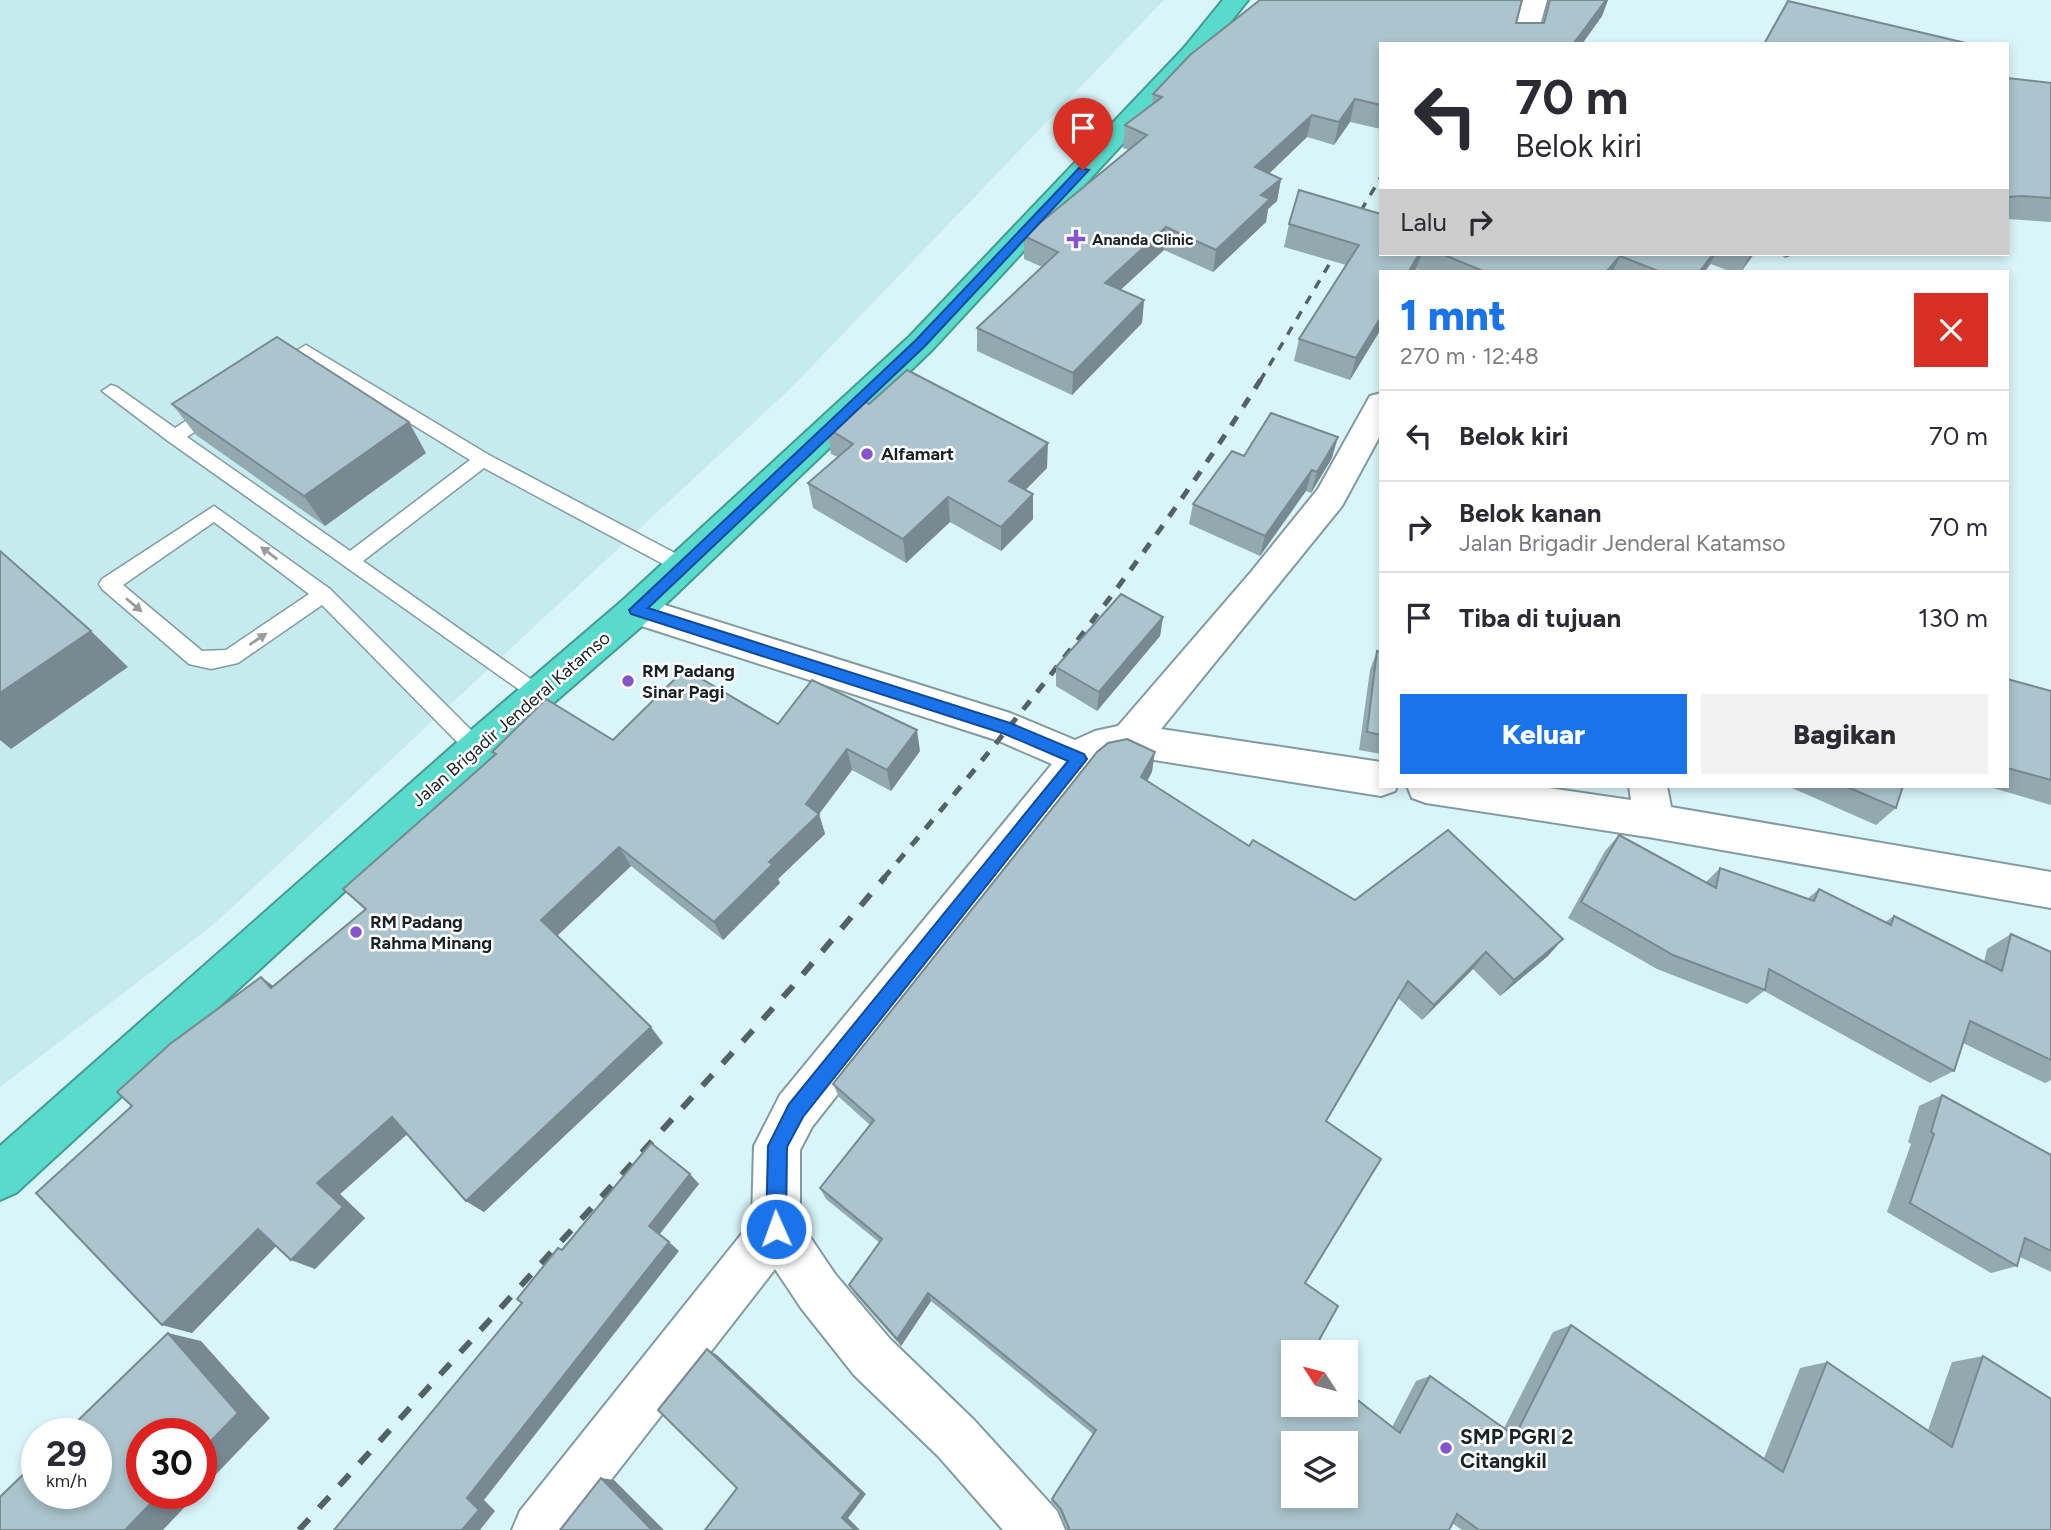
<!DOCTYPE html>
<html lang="id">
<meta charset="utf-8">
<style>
:root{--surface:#fff;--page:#f2f2f3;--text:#2b2b33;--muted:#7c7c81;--line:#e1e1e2;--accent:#1a73e8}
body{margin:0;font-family:Figtree,sans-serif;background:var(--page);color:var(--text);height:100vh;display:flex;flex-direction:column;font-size:26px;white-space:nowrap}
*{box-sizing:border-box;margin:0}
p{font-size:23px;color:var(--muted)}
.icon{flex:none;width:38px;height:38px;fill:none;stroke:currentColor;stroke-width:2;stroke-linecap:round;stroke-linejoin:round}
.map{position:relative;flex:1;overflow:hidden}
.panel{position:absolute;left:1379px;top:270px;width:630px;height:518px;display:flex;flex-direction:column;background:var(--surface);border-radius:0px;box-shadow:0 4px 10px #0003}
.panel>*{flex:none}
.top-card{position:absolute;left:1379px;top:42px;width:630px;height:214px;border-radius:0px;box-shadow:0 4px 10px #0003;background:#fff;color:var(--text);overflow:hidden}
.needle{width:46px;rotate:306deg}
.buttons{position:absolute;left:1281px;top:1340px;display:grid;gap:14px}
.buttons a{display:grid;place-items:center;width:77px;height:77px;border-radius:0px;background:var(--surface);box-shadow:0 4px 10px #0003;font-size:35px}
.speed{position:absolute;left:21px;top:1418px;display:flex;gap:14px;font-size:35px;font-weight:700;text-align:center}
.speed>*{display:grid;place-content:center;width:91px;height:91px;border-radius:50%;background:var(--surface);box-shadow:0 4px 10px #0003;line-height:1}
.speed small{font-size:18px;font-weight:400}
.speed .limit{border:10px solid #d22;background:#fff;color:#111}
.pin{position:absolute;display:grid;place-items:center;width:60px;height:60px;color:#fff;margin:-72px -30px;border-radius:50% 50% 50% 0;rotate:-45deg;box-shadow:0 0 7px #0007}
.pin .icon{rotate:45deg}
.me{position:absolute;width:77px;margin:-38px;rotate:358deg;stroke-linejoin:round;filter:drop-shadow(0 0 5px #0008)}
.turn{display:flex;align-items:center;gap:24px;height:147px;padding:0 21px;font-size:32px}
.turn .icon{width:91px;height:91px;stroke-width:2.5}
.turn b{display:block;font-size:49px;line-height:60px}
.then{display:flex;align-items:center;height:66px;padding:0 21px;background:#0003;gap:14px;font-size:26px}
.round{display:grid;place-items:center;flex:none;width:74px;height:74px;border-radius:0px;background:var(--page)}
.head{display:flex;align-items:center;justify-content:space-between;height:119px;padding:0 21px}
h1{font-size:42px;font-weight:800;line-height:52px;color:var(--accent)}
.action{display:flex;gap:14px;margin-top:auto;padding:14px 21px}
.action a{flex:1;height:80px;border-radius:0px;background:var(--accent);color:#fff;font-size:28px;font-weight:800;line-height:80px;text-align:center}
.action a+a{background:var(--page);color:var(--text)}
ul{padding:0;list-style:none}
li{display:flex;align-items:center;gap:21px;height:91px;padding:0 21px;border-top:2px solid var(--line)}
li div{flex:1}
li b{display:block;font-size:26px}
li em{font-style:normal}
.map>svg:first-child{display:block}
</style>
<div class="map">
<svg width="2051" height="1530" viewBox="0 0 2051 1530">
<rect width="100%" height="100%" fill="#d9f5f8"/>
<path fill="#c5ebef" d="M0,0H1164L790,389L213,925L0,1087Z"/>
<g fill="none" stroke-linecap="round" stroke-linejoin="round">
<defs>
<g id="lane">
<path d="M306,345L489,455L690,561L692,566L690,571H676L484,468L363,561L545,689L548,695L545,701L538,703L168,441L102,391L111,385L117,387L175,428L207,407H219L222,411L219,415L187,437L350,551L470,460L306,359L284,373H272L270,369L272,365Z"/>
<path d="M214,506L330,589L483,742L486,748L483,754L476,757L469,754L322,605L238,663L211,669L189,664L102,589L99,584L102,579ZM214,522L309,594L226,650L202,651L123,585Z"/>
</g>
<g id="street">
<path d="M1523,0H1547L1535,44H1511Z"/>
<path d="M1381,393V434L1342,506L1161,729L1381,762V786H1397L1395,791L1381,796L1129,756L1105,761L1093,770L812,1127L800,1150V1222L835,1274L890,1339L974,1420L1057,1511L1065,1530H1003L938,1456L854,1375L801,1308L775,1269L572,1530H512L520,1511L752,1221L754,1146L780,1095L1052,764L999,741L623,620L618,610L623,600L636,596L1010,713L1075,740L1095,731L1118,726L1251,572L1318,489L1370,396Z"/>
<path d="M1407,786H1535L1631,800L1629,786H1667L1671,807L2051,872V908L1654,838L1426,803L1412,798Z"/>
</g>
<path id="highway" d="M1223,0H1248L1201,59L932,350L649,620L489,759L16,1193L0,1200V1146L463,737L623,600L910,336L1183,49Z"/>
</defs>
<use href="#lane" stroke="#819b9e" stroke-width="3"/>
<use href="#street" stroke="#819b9e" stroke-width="4"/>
<use href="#highway" stroke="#439b91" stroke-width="4"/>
<use href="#lane" fill="#fff" fill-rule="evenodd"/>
<use href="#street" fill="#fff" fill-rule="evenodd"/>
<use href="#highway" fill="#59dbcc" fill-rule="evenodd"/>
<path stroke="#536264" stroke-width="3.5" stroke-dasharray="9 9" stroke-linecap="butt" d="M1260,381L1381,177"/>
<path stroke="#536264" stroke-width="5" stroke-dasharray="11 11" stroke-linecap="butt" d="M883,879C1018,720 1150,556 1261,379"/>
<path stroke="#536264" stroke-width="6" stroke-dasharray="15 15" stroke-linecap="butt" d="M299,1530L793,986L885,877"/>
</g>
<g fill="#93a9b0">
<path d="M1260,0H1522L1516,23H1543L1549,0H1608L1602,16L1582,44H1381V129L1350,122L1334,145L1307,137L1269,173L1281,179L1277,201L1268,209L1266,222L1213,272L1164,250L1120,290L1144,300L1142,323L1072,395L977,351V328L1042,267L1024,259V236L1129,150L1123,148L1125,125L1152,105L1153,94L1190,55Z"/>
<path d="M2007,78L2051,83V222L2007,219Z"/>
<path d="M1381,214V254H1754L1742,271H1729L1711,264L1705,271H1423L1417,269L1350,380L1294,361L1299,339L1346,265L1284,247L1289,224Z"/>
<path d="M1780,254H1795L1785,258Z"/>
<path d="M172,404L426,453L325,526L196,435Z"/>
<path d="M869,404L1047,468L1025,490L1033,494V519L1001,551L950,522L906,563L813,508L808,483L838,457L831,454L827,428Z"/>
<path d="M1244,456L1332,458L1311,493L1306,491L1260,556L1189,524L1193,504Z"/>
<path d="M1163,617L1160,636L1097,711L1056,686V667Z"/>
<path d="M1377,651L1381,652V754L1359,750L1370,670Z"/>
<path d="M2007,679L2051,691V805L1986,786H2007Z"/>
<path d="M778,724L920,751L891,791L852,770L819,814L825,834L778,879L780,883L723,940L631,866L557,935L663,1043L484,1212L466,1201L407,1134L340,1194L365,1218L315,1269L276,1246L192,1333L162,1325L132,1106L261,977L273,986L365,910L343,889L494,755L492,752Z"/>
<path d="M1152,772L1147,781L1249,846L1355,900L1548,956L1500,996L1473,969L1422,1020L1398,998L1326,1121L1305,1283L1293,1353L1392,1427L1416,1381L1430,1376L1504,1428L1553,1332L1571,1325L1764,1458L1800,1368L1827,1362L1928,1430L1952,1362L1983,1356L2051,1530H1462L1452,1523L1449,1530H1067L1059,1510L1051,1501L1093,1434L931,1301L901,1346L855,1294L849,1285L880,1243L826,1199L820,1188L870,1125L839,1097L833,1084Z"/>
<path d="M1793,786H1903L1896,808L1876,825L1792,788Z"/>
<path d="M1619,835L1706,882L1720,868L1807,899L1819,889L1885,922L1894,916L1984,962L1987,949L2011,934L2051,952V1080L2045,1083L1963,1043L1954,1071L1930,1083L1764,991L1747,1004L1657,969L1568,918L1605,851Z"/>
<path d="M1942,1095L2051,1155V1272L2020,1257L2017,1266L1991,1273L1887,1212L1911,1144L1908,1142L1919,1106Z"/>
</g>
<g fill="#788990">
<path d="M1606,0H1608L1602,16L1582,44H1574Z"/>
<path d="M1355,99L1350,122L1334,145L1339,122Z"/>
<path d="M1312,115L1307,137L1252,190L1255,167Z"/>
<path d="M1281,179L1277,201L1268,209L1266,222L1213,272L1216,250L1261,195Z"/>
<path d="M1166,227L1164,250L1103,306L1105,283Z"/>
<path d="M1419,254H1422L1415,271H1409Z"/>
<path d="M1713,254H1716L1705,271H1700Z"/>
<path d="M1751,254H1754L1741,271Z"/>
<path d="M1788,254H1795L1785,258Z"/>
<path d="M1620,256L1613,271H1607Z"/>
<path d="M1144,300L1142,323L1072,395L1073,373Z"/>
<path d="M1381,317V329L1350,380L1356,358Z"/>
<path d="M409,422L426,453L325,526L304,496Z"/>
<path d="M1338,437L1332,458L1311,493L1317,472Z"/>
<path d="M1048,443L1047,468L1010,506L1009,481Z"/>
<path d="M1312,470L1306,491L1260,556L1265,536Z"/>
<path d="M1033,494V519L1001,551V527Z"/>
<path d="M948,497L950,522L906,563L903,539Z"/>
<path d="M1163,617L1160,636L1097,711L1099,692Z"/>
<path d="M91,631L128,667L11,749L0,740V693Z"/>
<path d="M917,730L920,751L891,791L887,770Z"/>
<path d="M847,749L852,770L819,814L825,834L778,879L780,883L723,940L714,922L769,862L806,804Z"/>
<path d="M1155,752L1152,772L1138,797L1141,777Z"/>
<path d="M619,847L631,866L555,938L541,920Z"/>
<path d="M1563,939L1548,956L1500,996L1514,980Z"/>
<path d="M1486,952L1473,969L1422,1020L1434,1005Z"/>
<path d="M261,977L284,994L271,988Z"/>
<path d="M651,1027L663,1043L484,1212L466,1201Z"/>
<path d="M392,1117L412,1130L340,1194L365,1218L315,1269L291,1260L317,1183Z"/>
<path d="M690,1174L699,1184L659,1235L649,1226Z"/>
<path d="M258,1229L283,1239L192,1333L162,1325Z"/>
<path d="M669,1242L679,1251L484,1500L495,1511L480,1530H462L467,1498Z"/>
<path d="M928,1293L931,1301L901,1346L897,1339Z"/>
<path d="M168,1333L201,1341L270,1418L201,1490V1451Z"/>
<path d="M707,1349L717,1355L866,1494L848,1518L860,1530H855L842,1518Z"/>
<path d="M601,1478L614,1480L664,1530H652Z"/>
<path d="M161,1493H198L163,1530H125Z"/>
</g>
<g fill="#abc4cd" stroke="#788990" stroke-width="2" fill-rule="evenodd">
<path d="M1260,0H1522L1516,23H1544L1550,0H1606L1574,43L1576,44H1381V105L1355,99L1339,122L1312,115L1255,167L1281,179L1261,195L1270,199L1216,250L1166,227L1105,283L1144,300L1073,373L977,328L1058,252L1024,236L1147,135L1125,125L1162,97L1153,94L1190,55Z"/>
<path d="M1788,1L1970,44H1764Z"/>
<path d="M2007,78L2051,83V198L2022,196L2007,197Z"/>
<path d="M1299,190L1381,214V254H1419L1409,271H1381V317L1356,358L1299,339L1359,245L1289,224Z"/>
<path d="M1442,254H1713L1700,271H1658L1620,256L1607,271H1483Z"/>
<path d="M277,337L409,422L304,496L172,404Z"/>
<path d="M907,370L1048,443L1009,481L1033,494L1001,527L948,497L903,539L808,483L853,444L827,428L861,399L869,404Z"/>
<path d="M1271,413L1338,437L1317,472L1312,470L1265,536L1193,504L1232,451L1244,456Z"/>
<path d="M0,551L91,631L0,693Z"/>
<path d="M1121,594L1163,617L1099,692L1056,667Z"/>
<path d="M1377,651L1381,652V735L1367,732Z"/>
<path d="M685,669L778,724L812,680L917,730L887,770L847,749L806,804L819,814L769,862L773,864L714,922L619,847L541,920L651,1027L466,1201L392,1117L317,1183L343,1207L291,1260L258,1229L162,1325L36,1193L132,1106L117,1092L170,1044L261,977L271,988L366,909L343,889L496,754L492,752L546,699L613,740Z"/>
<path d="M2007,679L2051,691V780L2007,768Z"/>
<path d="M1127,739L1155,752L1141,777L1249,846L1253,840L1355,900L1448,830L1563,939L1514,980L1486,952L1434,1005L1408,981L1326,1121L1381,1159L1305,1283L1338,1306L1312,1353H1293V1405H1346V1391L1400,1433L1430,1376L1515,1436L1571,1325L1783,1472L1827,1362L1952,1447L1983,1356L2051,1399V1530H1479L1457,1514L1449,1530H1068L1069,1528L1061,1509L1052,1499L1096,1430L928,1293L897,1339L849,1285L882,1239L820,1188L874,1120L833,1084L1097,752L1108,743ZM1293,1444H1346V1496H1293Z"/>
<path d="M1845,786H1903L1896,808Z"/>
<path d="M1619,835L1716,888L1720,868L1814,901L1819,889L1891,925L1894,916L2002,971L2011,934L2051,952V1060L1970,1021L1954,1071L1769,969L1765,990L1673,955L1581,902Z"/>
<path d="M1942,1095L2051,1155V1251L2025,1238L2017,1266L1910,1203L1934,1134L1931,1132Z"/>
<path d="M651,1143L690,1174L649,1226L669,1242L467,1498L479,1510L462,1530H334L522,1303L517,1299L558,1248L562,1250Z"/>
<path d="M168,1333L238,1413L201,1451V1433H142V1493H161L125,1530H0V1497L37,1461V1493H96V1433H65Z"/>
<path d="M707,1349L861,1493L842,1518L855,1530H705L737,1488L658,1410Z"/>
<path d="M601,1478L652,1530H560Z"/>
</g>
<defs><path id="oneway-solid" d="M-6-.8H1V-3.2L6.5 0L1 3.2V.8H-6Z" transform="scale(1.75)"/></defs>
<g fill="#989c9c">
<use href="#oneway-solid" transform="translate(269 553) rotate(-143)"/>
<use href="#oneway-solid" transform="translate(134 605) rotate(40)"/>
<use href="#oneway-solid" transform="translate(258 639) rotate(-34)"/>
</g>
<path fill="#1a73e8" stroke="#114b97" stroke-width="2" d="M1079,168L1089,170L925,346L648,608L1010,723L1084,754L1087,759L803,1117L787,1147L786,1229L783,1236L776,1239L769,1236L766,1229L768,1146L789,1104L1068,761L1005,734L631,614L629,610L916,340Z"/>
<g fill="#8555ce" stroke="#fff" stroke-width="2.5">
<path d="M1072.5 228.5h7v7h7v7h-7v7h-7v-7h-7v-7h7z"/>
<circle cx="867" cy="454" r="7"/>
<circle cx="628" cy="681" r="7"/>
<circle cx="356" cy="932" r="7"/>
<circle cx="1446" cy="1448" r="7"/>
</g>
<g text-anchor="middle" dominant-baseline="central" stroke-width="5" stroke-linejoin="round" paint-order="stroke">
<g font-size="16" font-weight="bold" fill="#192324" stroke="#fff" text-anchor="start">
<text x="1092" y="239">Ananda Clinic</text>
</g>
<g font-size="18" font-weight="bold" fill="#192324" stroke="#fff" text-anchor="start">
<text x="881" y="454">Alfamart</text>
<text x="642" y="671">RM Padang<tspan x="642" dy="21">Sinar Pagi</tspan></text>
<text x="370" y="922">RM Padang<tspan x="370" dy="21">Rahma Minang</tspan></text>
</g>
<g font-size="18" fill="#192324" stroke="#fff">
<text transform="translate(511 719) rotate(-41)">Jalan Brigadir Jenderal Katamso</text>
</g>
<g font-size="21" font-weight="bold" fill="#192324" stroke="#fff" text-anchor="start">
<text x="1460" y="1436">SMP PGRI 2<tspan x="1460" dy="24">Citangkil</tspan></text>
</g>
</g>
</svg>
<div class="buttons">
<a><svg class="needle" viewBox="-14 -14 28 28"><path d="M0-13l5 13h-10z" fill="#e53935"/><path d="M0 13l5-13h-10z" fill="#7c7c81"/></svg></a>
<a><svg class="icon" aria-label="layers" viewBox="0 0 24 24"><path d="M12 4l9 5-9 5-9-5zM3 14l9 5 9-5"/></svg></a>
</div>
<div class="speed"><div>29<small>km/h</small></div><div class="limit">30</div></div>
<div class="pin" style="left:1083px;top:170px;background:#d93025"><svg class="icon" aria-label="arrive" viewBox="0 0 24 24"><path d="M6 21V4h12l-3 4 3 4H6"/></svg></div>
<svg class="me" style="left:776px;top:1229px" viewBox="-20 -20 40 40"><circle r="17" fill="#1a73e8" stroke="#fff" stroke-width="3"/><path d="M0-11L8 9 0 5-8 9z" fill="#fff"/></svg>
<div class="top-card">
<div class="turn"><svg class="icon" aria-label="left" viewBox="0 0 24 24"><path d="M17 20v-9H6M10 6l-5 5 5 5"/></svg><div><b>70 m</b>Belok kiri</div></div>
<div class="then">Lalu<svg class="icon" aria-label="right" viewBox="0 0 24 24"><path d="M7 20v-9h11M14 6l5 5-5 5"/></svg></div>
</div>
<section class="panel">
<div class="head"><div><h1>1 mnt</h1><p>270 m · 12:48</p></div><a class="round" style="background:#d93025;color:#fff"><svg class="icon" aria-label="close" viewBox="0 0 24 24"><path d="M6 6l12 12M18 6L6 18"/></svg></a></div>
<ul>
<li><svg class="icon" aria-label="left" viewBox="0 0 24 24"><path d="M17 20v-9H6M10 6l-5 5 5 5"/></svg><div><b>Belok kiri</b></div><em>70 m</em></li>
<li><svg class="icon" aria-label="right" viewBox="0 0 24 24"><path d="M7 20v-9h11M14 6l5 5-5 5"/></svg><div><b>Belok kanan</b><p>Jalan Brigadir Jenderal Katamso</p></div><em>70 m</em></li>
<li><svg class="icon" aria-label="arrive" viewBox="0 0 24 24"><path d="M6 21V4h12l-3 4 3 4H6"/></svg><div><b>Tiba di tujuan</b></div><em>130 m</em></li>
</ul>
<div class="action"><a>Keluar</a><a>Bagikan</a></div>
</section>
</div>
